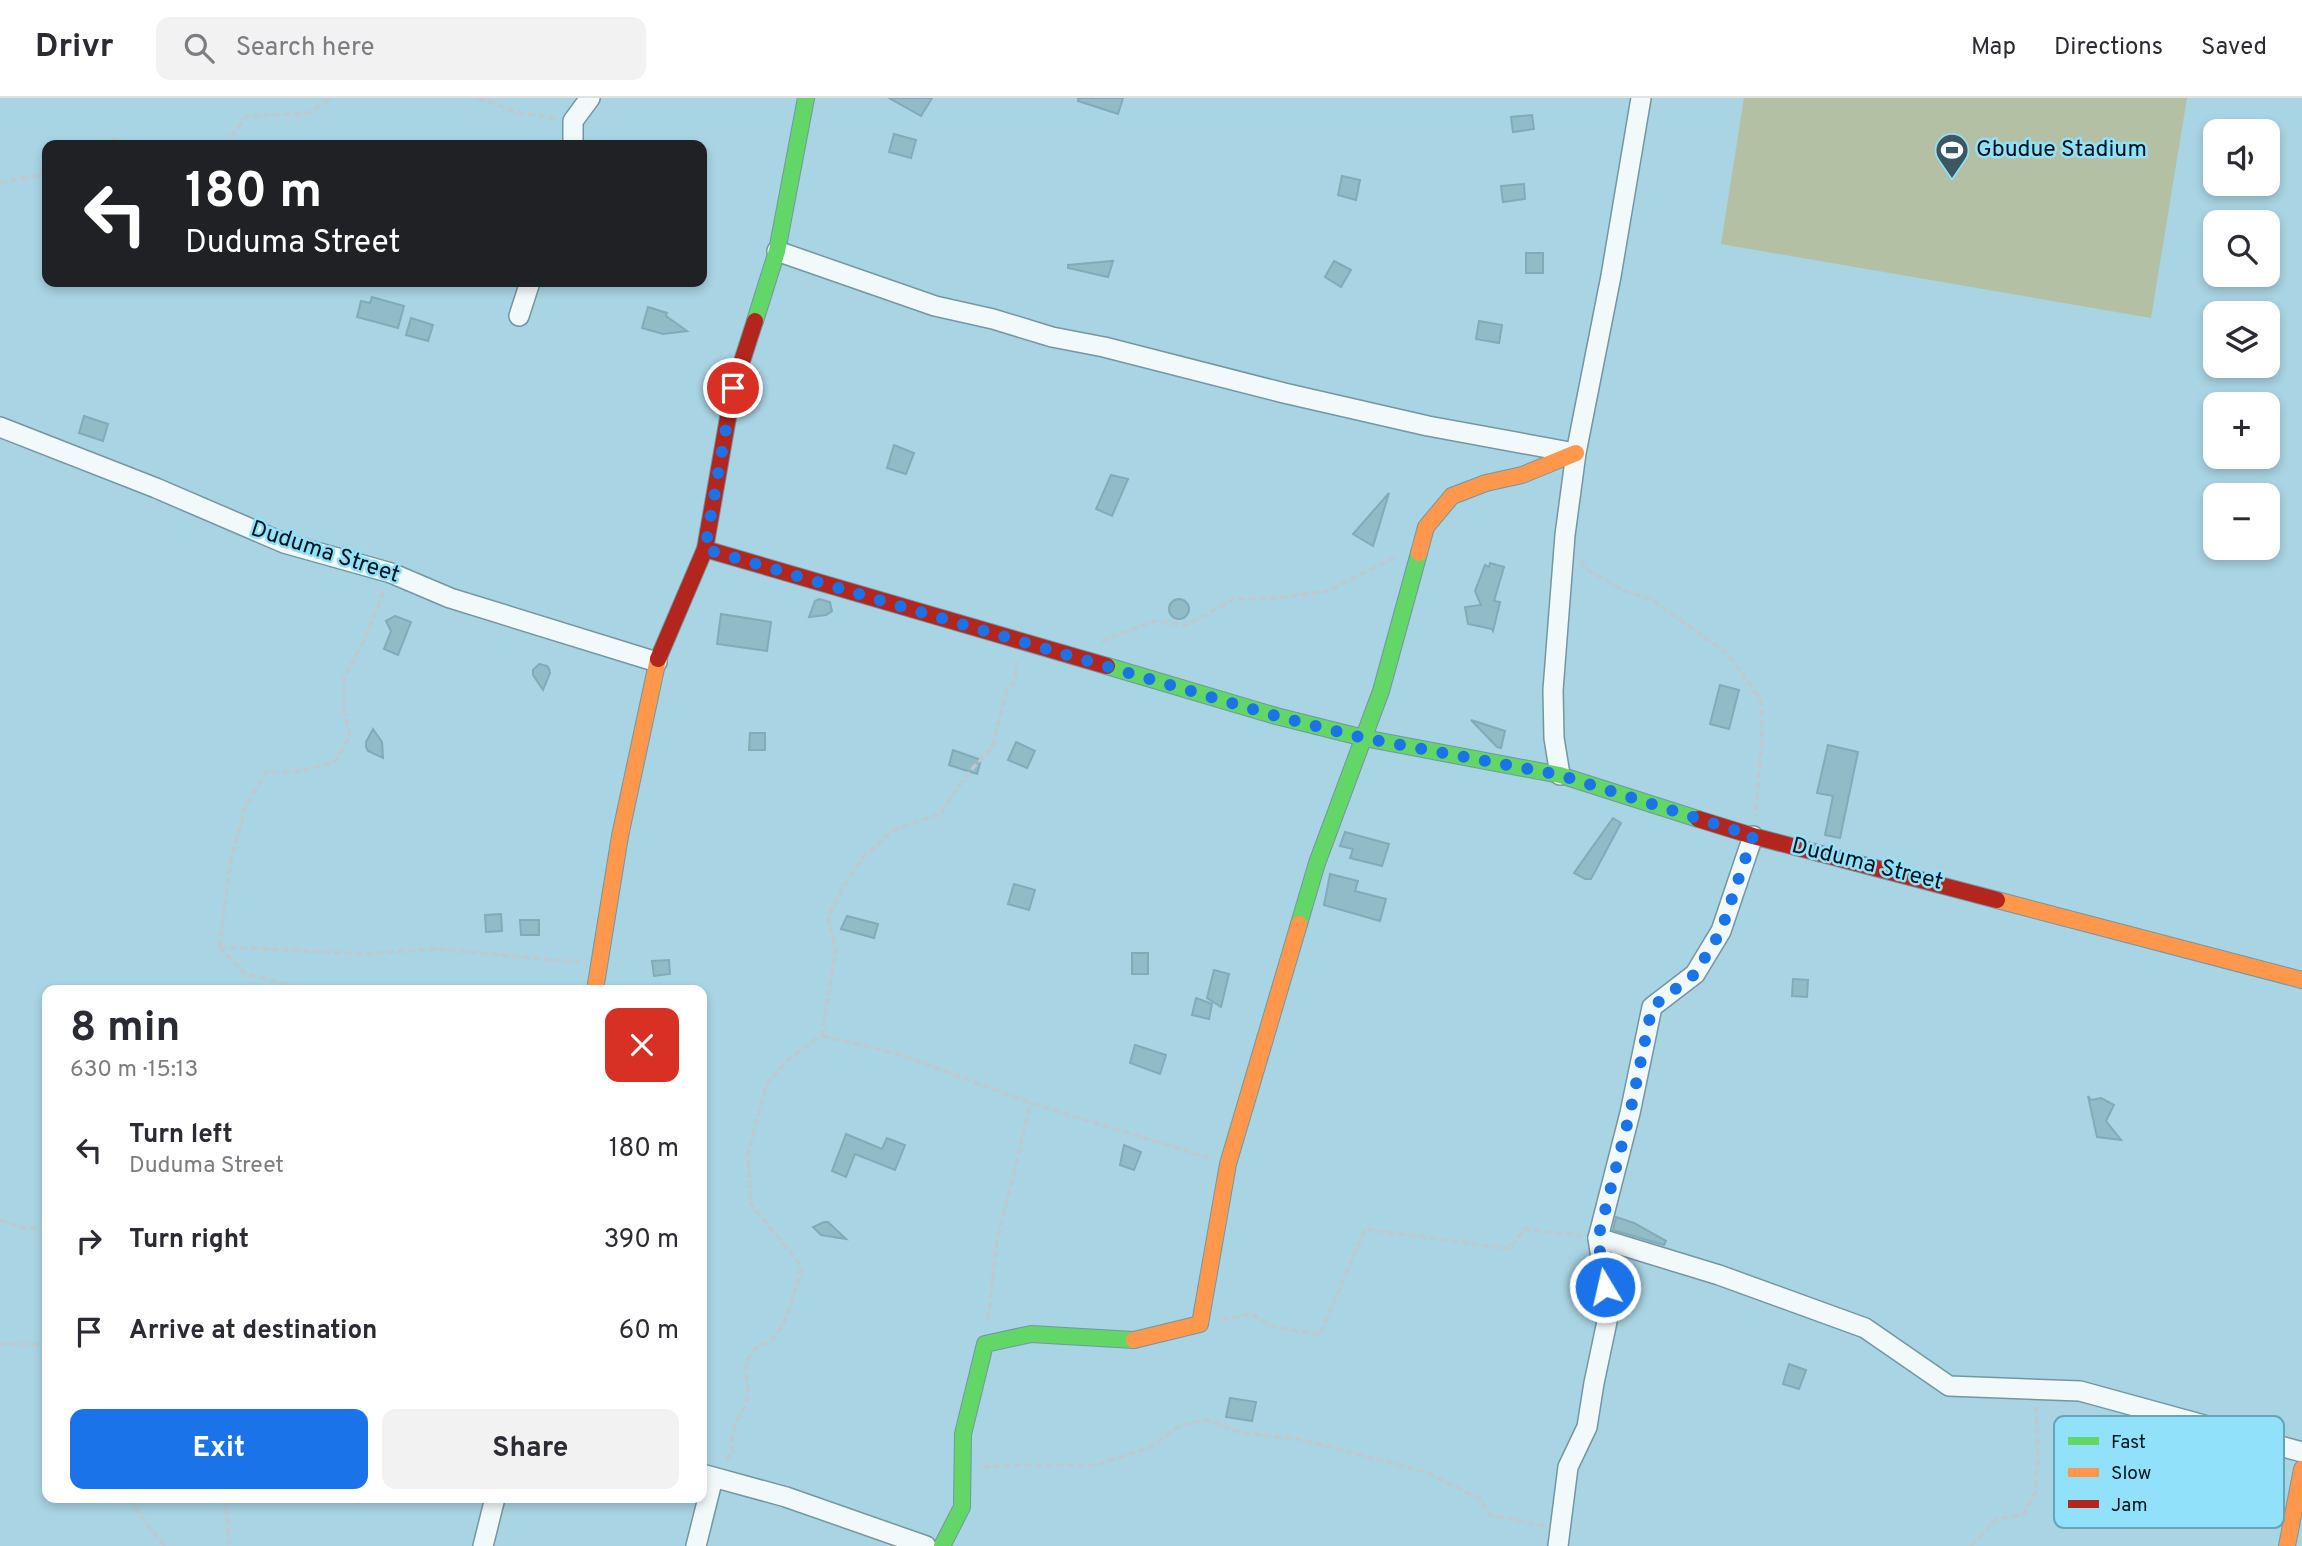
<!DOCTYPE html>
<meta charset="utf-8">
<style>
:root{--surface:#fff;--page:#f2f2f3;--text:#2b2b33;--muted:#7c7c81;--line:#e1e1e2;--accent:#1a73e8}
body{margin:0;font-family:Overpass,sans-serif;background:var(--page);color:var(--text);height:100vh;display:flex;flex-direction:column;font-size:26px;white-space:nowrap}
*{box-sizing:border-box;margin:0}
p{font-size:23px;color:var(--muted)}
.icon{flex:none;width:38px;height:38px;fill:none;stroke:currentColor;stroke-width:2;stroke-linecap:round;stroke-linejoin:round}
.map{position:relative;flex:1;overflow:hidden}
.sheet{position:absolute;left:42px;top:887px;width:665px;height:518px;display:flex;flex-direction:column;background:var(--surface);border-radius:14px;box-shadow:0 4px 10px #0003}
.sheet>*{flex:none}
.guide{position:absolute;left:42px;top:42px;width:665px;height:147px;border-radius:14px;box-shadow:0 4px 10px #0003;background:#202124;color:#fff;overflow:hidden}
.tools{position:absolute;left:2203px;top:21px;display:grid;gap:14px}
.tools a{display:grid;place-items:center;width:77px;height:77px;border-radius:14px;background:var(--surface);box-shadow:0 4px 10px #0003;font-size:35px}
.pin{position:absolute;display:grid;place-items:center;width:60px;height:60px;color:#fff;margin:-30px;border:4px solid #fff;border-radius:50%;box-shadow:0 2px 7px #0007}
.me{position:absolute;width:77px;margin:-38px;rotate:351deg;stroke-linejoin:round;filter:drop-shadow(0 0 5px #0008)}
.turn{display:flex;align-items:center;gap:24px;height:147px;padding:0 28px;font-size:32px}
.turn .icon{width:91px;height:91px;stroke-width:2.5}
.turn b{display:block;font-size:49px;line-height:60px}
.round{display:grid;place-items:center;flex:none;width:74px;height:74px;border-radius:14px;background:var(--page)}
.overview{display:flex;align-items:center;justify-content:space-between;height:119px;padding:0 28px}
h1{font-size:42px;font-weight:700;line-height:52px}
.action{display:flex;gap:14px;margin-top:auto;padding:14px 28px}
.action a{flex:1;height:80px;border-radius:14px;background:var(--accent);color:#fff;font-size:28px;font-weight:700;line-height:80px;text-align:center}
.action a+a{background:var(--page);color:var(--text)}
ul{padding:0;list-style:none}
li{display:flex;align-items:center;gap:21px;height:91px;padding:0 28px}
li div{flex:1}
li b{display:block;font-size:26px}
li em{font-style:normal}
header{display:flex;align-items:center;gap:42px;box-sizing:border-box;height:98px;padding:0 35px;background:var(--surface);border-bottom:2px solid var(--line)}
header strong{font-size:33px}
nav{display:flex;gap:38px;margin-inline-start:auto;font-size:24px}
.search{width:490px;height:63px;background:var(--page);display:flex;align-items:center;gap:18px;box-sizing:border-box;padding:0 24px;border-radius:14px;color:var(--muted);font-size:26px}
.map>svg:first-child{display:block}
</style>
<header>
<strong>Drivr</strong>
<div class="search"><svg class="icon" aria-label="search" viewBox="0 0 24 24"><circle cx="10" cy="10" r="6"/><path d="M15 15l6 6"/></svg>Search here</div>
<nav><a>Map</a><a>Directions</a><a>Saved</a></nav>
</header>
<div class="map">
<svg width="2302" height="1448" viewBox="0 0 2302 1448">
<rect width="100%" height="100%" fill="#a9d4e3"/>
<path fill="#b3c0a3" d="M1744,0H2187L2151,220L1721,146Z"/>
<g fill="#92bbc8" stroke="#81abb8" stroke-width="2">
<path d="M889,0H932L921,18Z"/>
<path d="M1078,0H1123L1118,16L1078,3Z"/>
<path d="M1532,17L1534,31L1513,34L1511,19Z"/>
<path d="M894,36L916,42L911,60L889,54Z"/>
<path d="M1342,78L1360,82L1356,102L1338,97Z"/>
<path d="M1524,86L1525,101L1503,104L1501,88Z"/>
<rect x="1526" y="155" width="17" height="20"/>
<path d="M1113,163L1108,179L1068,170V167Z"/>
<path d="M1334,163L1351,172L1341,189L1325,179Z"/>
<path d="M372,199L404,208L398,230L357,219L361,203L370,205Z"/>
<path d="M648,209L667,215L666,218L687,233L663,236L642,230Z"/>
<path d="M411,220L433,227L428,243L406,237Z"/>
<path d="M1479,223L1502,227L1499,245L1476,241Z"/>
<path d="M84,318L108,326L103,343L79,335Z"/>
<path d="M894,347L914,355L906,376L887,370Z"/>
<path d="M1111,377L1128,381L1112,418L1096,411Z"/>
<path d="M1389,395L1373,448L1353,436Z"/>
<path d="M1490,465L1504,469L1494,503L1500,504L1493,533L1492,531L1468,526L1465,509L1481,507L1475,493L1485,467L1489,469Z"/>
<path d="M819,501L830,504L832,513L826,517L809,519L815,503Z"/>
<circle cx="1179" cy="511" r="10"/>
<path d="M721,516L771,524L767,553L717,546Z"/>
<path d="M395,518L411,524L398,557L384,551L391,533L386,523Z"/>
<path d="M539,566L547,568L549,571L550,575L543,592L533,577V572Z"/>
<path d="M1720,587L1739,592L1729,631L1710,626Z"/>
<path d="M1471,622L1505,633L1501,650L1497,649Z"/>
<path d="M373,631L382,644L383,660L368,653L366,649V644Z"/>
<path d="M750,635H765V652H749Z"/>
<path d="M1016,644L1035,653L1027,670L1008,662Z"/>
<path d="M1828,647L1858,654L1840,740L1825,737L1833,698L1817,695Z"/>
<path d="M953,652L981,662L977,676L949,667Z"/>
<path d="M1613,720L1621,725L1591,781H1585L1574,775Z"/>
<path d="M1345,734L1389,746L1382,768L1350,760L1353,751L1340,748Z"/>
<path d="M1330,776L1358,783L1355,793L1386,801L1380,823L1324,807Z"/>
<path d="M1014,786L1035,792L1029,812L1008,806Z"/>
<path d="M501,816L502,833L486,834L485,817Z"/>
<path d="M847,818L878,826L874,840L841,831Z"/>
<path d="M520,822H539V837H521Z"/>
<rect x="1132" y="855" width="16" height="21"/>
<path d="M669,862L670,876L654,878L652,863Z"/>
<path d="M1214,872L1229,876L1221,909L1207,900Z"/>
<path d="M1793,881L1808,882L1807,899L1792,898Z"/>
<path d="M1196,900L1212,906L1209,921L1192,917Z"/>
<path d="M1135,947L1166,957L1160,976L1130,965Z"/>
<path d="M2088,998L2091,1002L2101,1000L2114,1007L2106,1023L2121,1042L2097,1039Z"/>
<path d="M846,1036L882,1051L887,1040L905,1047L895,1072L855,1056L846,1079L832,1073Z"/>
<path d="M1124,1047L1141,1054L1134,1072L1120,1067Z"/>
<path d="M1616,1119L1634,1125L1666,1143L1664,1147L1613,1132Z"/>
<path d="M824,1124H828L846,1141L821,1137L813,1129Z"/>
<path d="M1789,1266L1806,1272L1799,1291L1783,1286Z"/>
<path d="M1230,1300L1256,1304L1252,1323L1226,1319Z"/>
</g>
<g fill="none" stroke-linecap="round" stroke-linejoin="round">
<defs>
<g id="street">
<path d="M573,47V23L590,0"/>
<path d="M777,153L935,208L993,221L1052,239L1104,249L1284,295L1428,328L1575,355"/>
<path d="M519,218L530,184"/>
<path d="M0,329L156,390L284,445L391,475L450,500L657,564"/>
<path d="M1560,677L1554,640L1553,592L1565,437L1576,355L1611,178L1641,0"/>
<path d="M1598,1140L1719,1177L1865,1230L1949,1288L2080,1293L2302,1354"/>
<path d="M702,1376L786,1399L926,1448"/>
<path d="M483,1448L495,1400"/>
<path d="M696,1448L713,1380"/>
<path d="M1558,1448L1568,1369L1587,1329L1594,1285L1609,1214L1598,1140L1630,1015L1652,909L1695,876L1721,833L1753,738"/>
</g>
<g id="fast">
<path d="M755,223L777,153L806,0"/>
<path d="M1107,568L1276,618L1364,640L1560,677L1698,721"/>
<path d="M1299,826L1317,765L1381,593L1419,455"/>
<path d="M942,1448L962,1409L963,1336L985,1246L1031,1236L1134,1242"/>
</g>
<g id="slow">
<path d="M1419,455L1426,429L1452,398L1486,385L1522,377L1576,355"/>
<path d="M1997,802L2302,882"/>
<path d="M595,892L620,738L658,561"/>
<path d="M1134,1242L1200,1226L1228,1066L1299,826"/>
<path d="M2287,1448L2302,1371"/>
</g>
<g id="jam">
<path d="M705,451L1107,568"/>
<path d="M658,561L705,451L733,291L755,223"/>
<path d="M1698,721L1753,738L1997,802"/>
</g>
</defs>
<use href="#street" stroke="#7396a2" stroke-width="22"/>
<use href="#fast" stroke="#7396a2" stroke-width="18"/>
<use href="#slow" stroke="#7396a2" stroke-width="18"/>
<use href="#jam" stroke="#7396a2" stroke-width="18"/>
<g stroke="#bdc9ce" stroke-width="3.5" stroke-dasharray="7 3.5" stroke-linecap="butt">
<path d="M478,0L517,14L557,21"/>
<path d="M102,47L112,41L142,47"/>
<path d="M225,47L247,18L309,15L332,0"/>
<path d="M0,85L47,75"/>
<path d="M1581,463L1586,471L1623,492L1652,502L1728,556L1761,602L1762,645L1755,718"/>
<path d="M1102,543L1155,523L1186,527L1234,501H1268L1328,493L1394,460"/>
<path d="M219,849L231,761L246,708L266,674L300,673L335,664L350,638L344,612V580L365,541L385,490"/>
<path d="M219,849L367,856L434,851L580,864"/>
<path d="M219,849L244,875L307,892"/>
<path d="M823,938L898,956L1031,1005L1209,1060"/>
<path d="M0,1122L28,1131L47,1129"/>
<path d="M988,1222L997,1143L1031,1005"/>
<path d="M1222,1222L1251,1216L1274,1229L1320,1237L1365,1131L1510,1151L1524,1131L1582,1138"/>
<path d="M0,1246L47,1247"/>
<path d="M726,1362L733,1354C727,1322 748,1317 748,1292C747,1281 744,1271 749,1260C754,1247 770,1246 777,1236C789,1219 796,1189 802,1169L751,1106L748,1056L767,985L789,961L822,937L836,852L828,820L840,795L863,759L894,732L940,716L969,674L992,650L1006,594L1014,585L1017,564"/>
<path d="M983,1369L1018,1367H1096L1149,1350L1181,1327L1207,1322L1242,1335L1299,1341L1425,1374L1480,1401L1490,1417L1544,1428"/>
<path d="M129,1400L148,1428L165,1448"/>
<path d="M221,1400L226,1406L229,1448"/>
<path d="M1971,1448L1996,1422L2024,1416L2035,1395L2038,1359L2036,1307"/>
</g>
<use href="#street" stroke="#f2f9fb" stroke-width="19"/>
<use href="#fast" stroke="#63d668" stroke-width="16"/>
<use href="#slow" stroke="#ff974d" stroke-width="16"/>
<use href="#jam" stroke="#b3261e" stroke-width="16"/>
</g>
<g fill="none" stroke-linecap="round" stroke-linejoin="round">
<path stroke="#1a73e8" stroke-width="12" stroke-dasharray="0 21.6" d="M733,290L705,451L1276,618L1364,640L1560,677L1753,738L1721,833L1695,876L1652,909L1630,1015L1598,1140L1605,1189"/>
</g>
<defs>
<symbol id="stadium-pin" viewBox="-11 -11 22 30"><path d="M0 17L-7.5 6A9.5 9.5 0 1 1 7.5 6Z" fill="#3b5761" stroke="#91e1fb"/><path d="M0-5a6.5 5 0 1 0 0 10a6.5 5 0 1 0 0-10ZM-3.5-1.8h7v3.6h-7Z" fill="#fff"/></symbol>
</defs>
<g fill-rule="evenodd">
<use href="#stadium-pin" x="1933" y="33" width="38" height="52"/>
</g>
<g text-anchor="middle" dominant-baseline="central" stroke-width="5" stroke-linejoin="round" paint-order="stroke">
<g font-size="23" fill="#00141b" stroke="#91e1fb" text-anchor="start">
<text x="1976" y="52">Gbudue Stadium</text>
</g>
<g font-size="23" fill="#00141b" stroke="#91e1fb">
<text transform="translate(325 455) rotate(18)">Duduma Street</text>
<text transform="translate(1867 767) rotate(14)">Duduma Street</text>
</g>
</g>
<rect x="2054" y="1318" width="230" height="112" rx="10" fill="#91e1fb" stroke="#66a4b8" stroke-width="2"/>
<rect x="2068" y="1339" width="31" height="8" fill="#63d668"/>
<rect x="2068" y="1370" width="31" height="9" fill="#ff974d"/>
<rect x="2068" y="1402" width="31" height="8" fill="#b3261e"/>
<g font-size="19" fill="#00141b">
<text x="2111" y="1350">Fast</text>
<text x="2111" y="1381">Slow</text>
<text x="2111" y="1413">Jam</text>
</g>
</svg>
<div class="tools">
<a><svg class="icon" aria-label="sound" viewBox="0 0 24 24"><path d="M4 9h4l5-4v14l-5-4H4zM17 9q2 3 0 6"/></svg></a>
<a><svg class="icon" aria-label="search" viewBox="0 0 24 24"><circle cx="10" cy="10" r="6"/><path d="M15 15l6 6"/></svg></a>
<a><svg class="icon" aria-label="layers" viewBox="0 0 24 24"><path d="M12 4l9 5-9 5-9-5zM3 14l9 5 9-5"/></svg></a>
<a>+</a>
<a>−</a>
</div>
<div class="pin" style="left:733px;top:290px;background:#d93025"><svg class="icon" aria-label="arrive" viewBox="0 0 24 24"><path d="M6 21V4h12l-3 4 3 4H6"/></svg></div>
<svg class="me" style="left:1605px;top:1189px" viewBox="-20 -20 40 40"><circle r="17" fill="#1a73e8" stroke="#fff" stroke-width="3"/><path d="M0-11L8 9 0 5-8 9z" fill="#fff"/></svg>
<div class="guide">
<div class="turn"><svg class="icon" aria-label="left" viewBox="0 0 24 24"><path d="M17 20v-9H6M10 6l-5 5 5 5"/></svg><div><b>180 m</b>Duduma Street</div></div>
</div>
<section class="sheet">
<div class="overview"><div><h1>8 min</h1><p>630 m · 15:13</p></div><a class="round" style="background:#d93025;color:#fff"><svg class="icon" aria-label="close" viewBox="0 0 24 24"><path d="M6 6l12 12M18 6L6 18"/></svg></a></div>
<ul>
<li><svg class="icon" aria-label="left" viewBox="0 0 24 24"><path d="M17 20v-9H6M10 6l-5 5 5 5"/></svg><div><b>Turn left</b><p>Duduma Street</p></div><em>180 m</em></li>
<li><svg class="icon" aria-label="right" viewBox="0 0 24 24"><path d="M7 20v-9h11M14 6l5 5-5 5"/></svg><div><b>Turn right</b></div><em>390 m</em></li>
<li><svg class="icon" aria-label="arrive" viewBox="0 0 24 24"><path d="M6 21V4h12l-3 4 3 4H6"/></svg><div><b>Arrive at destination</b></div><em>60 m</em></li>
</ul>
<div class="action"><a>Exit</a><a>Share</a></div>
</section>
</div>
